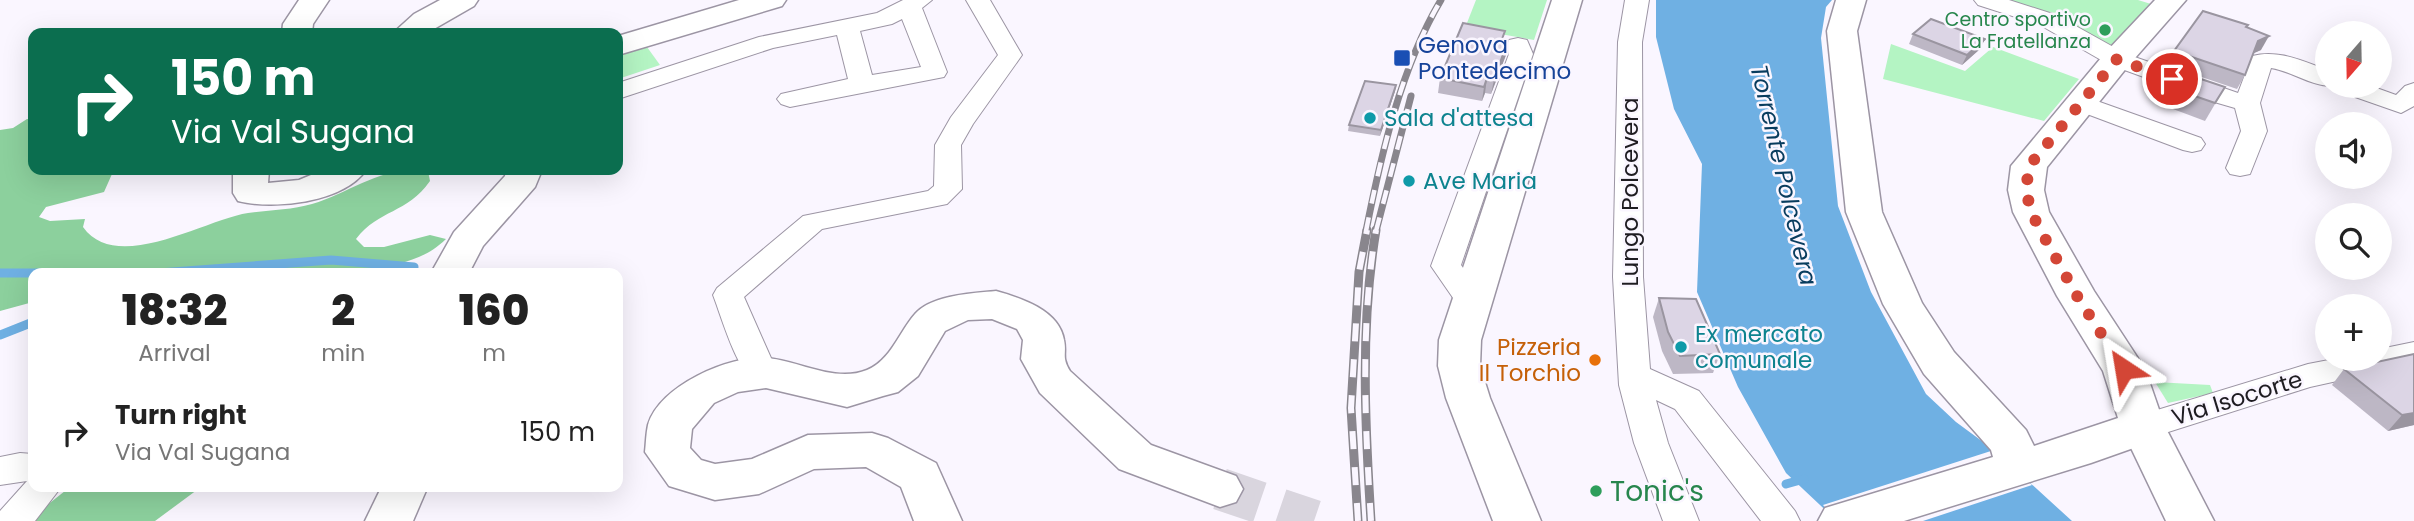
<!DOCTYPE html>
<style>
:root{--surface:#fff;--page:#f6f6f6;--text:#222;--muted:#767676}
body{margin:0;font-family:Poppins,sans-serif;background:var(--page);color:var(--text);height:100vh;display:flex;flex-direction:column;font-size:26px;white-space:nowrap}
*{box-sizing:border-box;margin:0}
p{font-size:23px;color:var(--muted)}
.icon{flex:none;width:38px;height:38px;fill:none;stroke:currentColor;stroke-width:2;stroke-linecap:round;stroke-linejoin:round}
.map{position:relative;flex:1;overflow:hidden}
.drawer{position:absolute;left:28px;top:268px;width:595px;height:224px;display:flex;flex-direction:column;background:var(--surface);border-radius:14px;box-shadow:0 7px 28px #0002}
.drawer>*{flex:none}
.banner{position:absolute;left:28px;top:28px;width:595px;height:147px;border-radius:14px;box-shadow:0 7px 28px #0002;background:#0b6e4f;color:#fff;overflow:hidden}
.needle{width:46px;rotate:200deg}
.buttons{position:absolute;left:2315px;top:21px;display:grid;gap:14px}
.buttons a{display:grid;place-items:center;width:77px;height:77px;border-radius:50%;background:var(--surface);box-shadow:0 7px 28px #0002;font-size:35px}
.pin{position:absolute;display:grid;place-items:center;width:60px;height:60px;color:#fff;margin:-30px;border:4px solid #fff;border-radius:50%;box-shadow:0 2px 7px #0007}
.me{position:absolute;width:77px;margin:-38px;rotate:327deg;stroke-linejoin:round;filter:drop-shadow(0 0 5px #0008)}
.turn{display:flex;align-items:center;gap:24px;height:147px;padding:0 28px;font-size:32px}
.turn .icon{width:91px;height:91px;stroke-width:2.5}
.turn b{display:block;font-size:49px;line-height:60px}
.eta{display:flex;justify-content:space-evenly;align-items:center;height:119px;text-align:center}
.eta b{font-size:42px;font-weight:800;line-height:49px}
ul{padding:0;list-style:none}
li{display:flex;align-items:center;gap:21px;height:91px;padding:0 28px}
li div{flex:1}
li b{display:block;font-size:26px}
li em{font-style:normal}
.map>svg:first-child{display:block}
</style>
<div class="map">
<svg width="2414" height="521" viewBox="0 0 2414 521">
<rect width="100%" height="100%" fill="#faf6ff"/>
<g fill="#b4f4c3">
<path d="M1476,0H1547L1534,40L1465,28Z"/>
<path d="M2003,0H2138L2151,4L2115,47L2044,14Z"/>
<path d="M1891,44L1965,71L1993,47L2079,79L2044,121L1883,79Z"/>
<path d="M647,47L660,65L618,79V56Z"/>
<path d="M2155,382L2210,385L2213,393L2168,403Z"/>
</g>
<g fill="#8cd09d">
<path d="M27,119L33,120V170H120L112,174L104,192L46,207L39,217L50,221L85,219L83,227C117,275 206,219 248,213C269,210 291,210 312,204C352,192 383,164 428,171L430,181C407,214 379,209 356,239L364,247H384L430,235L446,239C421,263 399,261 370,273H33V302L0,311V130L13,128Z"/>
<path d="M70,487H201L155,521H27Z"/>
</g>
<path fill="#6fb0e3" d="M1656,0H1832L1826,7L1821,38L1838,206L1871,292L1926,394L1956,422L1994,450L2072,521H1837L1786,473L1738,387L1697,292L1702,164L1674,109L1656,37Z"/>
<path fill="#faf6ff" d="M1994,450L2032,485L1923,521H1837L1823,505Z"/>
<g fill="none" stroke-linecap="round" stroke-linejoin="round">
<g stroke="#6fb0e3" stroke-width="9">
<path d="M0,273H62"/>
<path d="M159,273L331,260L414,267"/>
<path d="M0,335L33,322"/>
<path d="M1786,484L1804,479"/>
</g>
<path stroke="#d9d5de" stroke-width="42" stroke-dasharray="42 21" stroke-linecap="butt" d="M1220,489L1314,521"/>
<defs>
<g id="street">
<path d="M903,0H932L922,8L947,72L944,77L790,107L781,104L777,99L781,94L848,79L837,35L773,48L618,99V83L759,37L877,13ZM902,19L921,67L872,75L860,31L892,24Z"/>
<path d="M966,0H990L1022,55L973,124L961,145L962,189L947,204L822,229L744,297L771,358L782,373L778,381C770,384 764,386 756,382C737,373 721,315 713,295L717,288L803,216L928,191L934,186L935,145L951,117L998,55Z"/>
<path d="M1625,0H1649L1642,42L1643,277L1650,369L1699,391L1795,511L1800,521H1761L1675,409L1656,400L1668,443L1699,521H1663L1634,443L1619,385L1613,277L1618,42Z"/>
<path d="M1974,0H2009L2056,15L2126,54L2238,93L2252,56C2279,49 2302,61 2328,70V86H2331C2311,86 2291,71 2271,68L2260,103L2267,131L2250,174L2240,176L2230,174L2226,168L2241,131L2235,108L2204,99L2108,64L2040,25L1978,5Z"/>
<path d="M1518,38L1527,40L1533,54L1461,265L1486,301L1482,308L1471,311L1460,308L1431,266L1509,54L1506,45L1509,40Z"/>
<path d="M2414,83V106L2401,113L2338,91L2334,86H2371L2396,95L2405,86Z"/>
<path d="M2080,95L2201,138L2205,144L2201,150L2192,152L2183,150L2071,108L2067,103L2071,98Z"/>
<path d="M2414,342V364L2310,387L2143,440L2131,436L2126,427L2131,418L2308,364L2334,359H2380V349Z"/>
<path d="M20,453L33,454V486H62L35,521H0V511L27,481L0,485V457Z"/>
</g>
<g id="secondary">
<path d="M299,0H329L313,24L312,33H282L283,24Z"/>
<path d="M440,0H478L474,6L427,33H393L414,14Z"/>
<path d="M739,0H786L782,6L618,55V36Z"/>
<path d="M1552,0H1582L1481,340L1480,366L1490,398L1541,521H1493L1446,398L1438,366L1439,340Z"/>
<path d="M233,170H269L268,183L299,180L323,170H366C343,203 273,210 238,201L233,193Z"/>
<path d="M506,170H542L535,187L483,246L469,273H431L454,232L505,176Z"/>
<path d="M996,291C1021,298 1059,310 1064,340C1067,354 1061,356 1070,371L1151,445L1236,476L1243,489L1236,502L1220,507L1119,469L1040,393L1021,359L1023,340L1017,329L992,319L968,320L945,331L918,376L898,392L883,396L847,407L766,388L738,392L714,403L692,429L690,448L701,460L715,464L752,459L808,435L872,433L888,438L936,463L962,521H914L901,487L866,467L814,469L759,494L715,500L669,486L645,452C646,443 646,434 648,425C659,386 729,355 767,358C800,361 835,383 867,370C891,360 899,332 915,314C931,295 973,293 996,291Z"/>
<path d="M2143,410L2159,415L2214,521H2166L2121,427L2127,415Z"/>
<path d="M382,486H428L413,521H365Z"/>
</g>
<path id="primary" d="M1836,0H1866L1857,31L1882,212L1922,303L1954,352L2026,430L2034,446L2118,418L2103,371L2057,296L2013,212L2008,190L2011,166L2106,52L2155,0H2186L2128,66L2047,167L2044,190L2049,212L2094,291L2145,369L2165,427L2159,439L2091,463L1904,521H1818L1825,508L1993,457L1991,450L1924,374L1883,304L1846,212L1827,31Z"/>
</defs>
<use href="#street" stroke="#9c95a4" stroke-width="2"/>
<use href="#secondary" stroke="#9c95a4" stroke-width="3"/>
<use href="#primary" stroke="#9c95a4" stroke-width="3"/>
<use href="#street" fill="#fff" fill-rule="evenodd"/>
<use href="#secondary" fill="#fff" fill-rule="evenodd"/>
<use href="#primary" fill="#fff" fill-rule="evenodd"/>
<defs>
<g id="rail-far1">
<path d="M1366,231C1381,155 1401,67 1441,0"/>
<path d="M1376,231L1411,96"/>
</g>
<g id="rail">
<path d="M1358,521L1351,408L1359,272L1367,230"/>
<path d="M1371,521C1365,424 1360,326 1376,230"/>
</g>
</defs>
<use href="#rail-far1" stroke="#89868d" stroke-width="7"/>
<use href="#rail" stroke="#89868d" stroke-width="9"/>
<use href="#rail-far1" stroke="#faf6ff" stroke-width="4.5" stroke-dasharray="14" stroke-linecap="butt"/>
<use href="#rail" stroke="#faf6ff" stroke-width="6" stroke-dasharray="18" stroke-linecap="butt"/>
</g>
<g fill="#bdb7c5">
<path d="M2246,27L2261,50L2253,53L2245,75L2237,89L2166,65L2174,51Z"/>
<path d="M1505,31L1503,39L1508,40L1506,55L1491,94L1485,93L1482,101L1438,93L1440,78Z"/>
<path d="M1913,34L1980,49L1962,65L1909,44Z"/>
<path d="M1396,85L1395,91L1380,136L1348,131L1349,125Z"/>
<path d="M2225,87L2205,121L2173,109L2183,92Z"/>
<path d="M1659,298L1720,354L1713,373L1673,374L1662,351L1653,317Z"/>
<path d="M2344,369L2414,425L2388,431L2332,385Z"/>
</g>
<g fill="#9a95a0">
<path d="M2269,36L2261,50L2250,55L2258,41Z"/>
<path d="M1985,39L1980,49L1962,65L1967,55Z"/>
<path d="M1508,40L1506,55L1491,94L1494,80Z"/>
<path d="M1487,78L1485,93L1482,101L1484,87Z"/>
<path d="M1396,85L1395,91L1380,136L1381,130Z"/>
<path d="M2414,413V425L2388,431L2402,415Z"/>
</g>
<g fill="#dcd5e5" stroke="#9a95a0" stroke-width="2">
<path d="M2203,11L2248,25L2246,27L2269,36L2258,41L2245,75L2174,51Z"/>
<path d="M1931,19L1985,39L1967,55L1913,34Z"/>
<path d="M1463,23L1505,31L1502,39L1508,40L1494,80L1487,78L1484,87L1440,78Z"/>
<path d="M2195,77L2225,87L2215,103L2183,92Z"/>
<path d="M1365,81L1396,85L1381,130L1349,125Z"/>
<path d="M1659,298L1696,299L1720,354L1680,356L1668,332Z"/>
<path d="M2414,354V413L2402,415L2344,369Z"/>
</g>
<g fill="none" stroke-linecap="round" stroke-linejoin="round">
<path stroke="#d34636" stroke-width="12" stroke-dasharray="0 21.6" d="M2124,369L2077,296L2042,233L2031,212L2026,190L2029,166L2117,59L2172,79"/>
</g>
<g fill="#2e9e5b" stroke="#faf6ff" stroke-width="2.5">
<circle cx="2105" cy="30" r="7"/>
<circle cx="1596" cy="491" r="7"/>
</g>
<rect fill="#1a4fb4" stroke="#faf6ff" stroke-width="2.5" x="1393" y="49" width="18" height="18" rx="3.5"/>
<g fill="#0f9aa8" stroke="#faf6ff" stroke-width="2.5">
<circle cx="1370" cy="118" r="7"/>
<circle cx="1409" cy="181" r="7"/>
<circle cx="1681" cy="347" r="7"/>
</g>
<circle fill="#e8710a" stroke="#faf6ff" stroke-width="2.5" cx="1595" cy="360" r="7"/>
<g text-anchor="middle" dominant-baseline="central" stroke-width="5" stroke-linejoin="round" paint-order="stroke">
<g font-size="19" fill="#27864d" stroke="#faf6ff" text-anchor="end">
<text x="2091" y="19">Centro sportivo<tspan x="2091" dy="22">La Fratellanza</tspan></text>
</g>
<g font-size="23" fill="#164399" stroke="#faf6ff" text-anchor="start">
<text x="1418" y="45">Genova<tspan x="1418" dy="26">Pontedecimo</tspan></text>
</g>
<g font-size="23" fill="#0d838f" stroke="#faf6ff" text-anchor="start">
<text x="1384" y="118">Sala d'attesa</text>
<text x="1423" y="181">Ave Maria</text>
<text x="1695" y="334">Ex mercato<tspan x="1695" dy="26">comunale</tspan></text>
</g>
<g font-size="23" fill="#1e1c21" stroke="#faf6ff">
<text transform="translate(1630 192) rotate(-90)">Lungo Polcevera</text>
<text transform="translate(2237 398) rotate(-17)">Via Isocorte</text>
</g>
<g font-size="23" fill="#c56008" stroke="#faf6ff" text-anchor="end">
<text x="1581" y="347">Pizzeria<tspan x="1581" dy="26">Il Torchio</tspan></text>
</g>
<g font-size="24" font-style="italic" fill="#083c5e" stroke="#faf6ff">
<text transform="translate(1784 175) rotate(77)">Torrente Polcevera</text>
</g>
<g font-size="28" fill="#27864d" stroke="#faf6ff" text-anchor="start">
<text x="1610" y="491">Tonic's</text>
</g>
</g>
</svg>
<div class="buttons">
<a><svg class="needle" viewBox="-14 -14 28 28"><path d="M0-13l5 13h-10z" fill="#e53935"/><path d="M0 13l5-13h-10z" fill="#767676"/></svg></a>
<a><svg class="icon" aria-label="sound" viewBox="0 0 24 24"><path d="M4 9h4l5-4v14l-5-4H4zM17 9q2 3 0 6"/></svg></a>
<a><svg class="icon" aria-label="search" viewBox="0 0 24 24"><circle cx="10" cy="10" r="6"/><path d="M15 15l6 6"/></svg></a>
<a>+</a>
</div>
<div class="pin" style="left:2172px;top:79px;background:#d93025"><svg class="icon" aria-label="arrive" viewBox="0 0 24 24"><path d="M6 21V4h12l-3 4 3 4H6"/></svg></div>
<svg class="me" style="left:2124px;top:369px" viewBox="-20 -20 40 40"><path d="M0-17L14 15 0 8-14 15z" fill="#d34636" stroke="#fff" stroke-width="4"/></svg>
<div class="banner">
<div class="turn"><svg class="icon" aria-label="right" viewBox="0 0 24 24"><path d="M7 20v-9h11M14 6l5 5-5 5"/></svg><div><b>150 m</b>Via Val Sugana</div></div>
</div>
<section class="drawer">
<div class="eta">
<div><b>18:32</b><p>Arrival</p></div>
<div><b>2</b><p>min</p></div>
<div><b>160</b><p>m</p></div>
</div>
<ul>
<li><svg class="icon" aria-label="right" viewBox="0 0 24 24"><path d="M7 20v-9h11M14 6l5 5-5 5"/></svg><div><b>Turn right</b><p>Via Val Sugana</p></div><em>150 m</em></li>
</ul>
</section>
</div>
